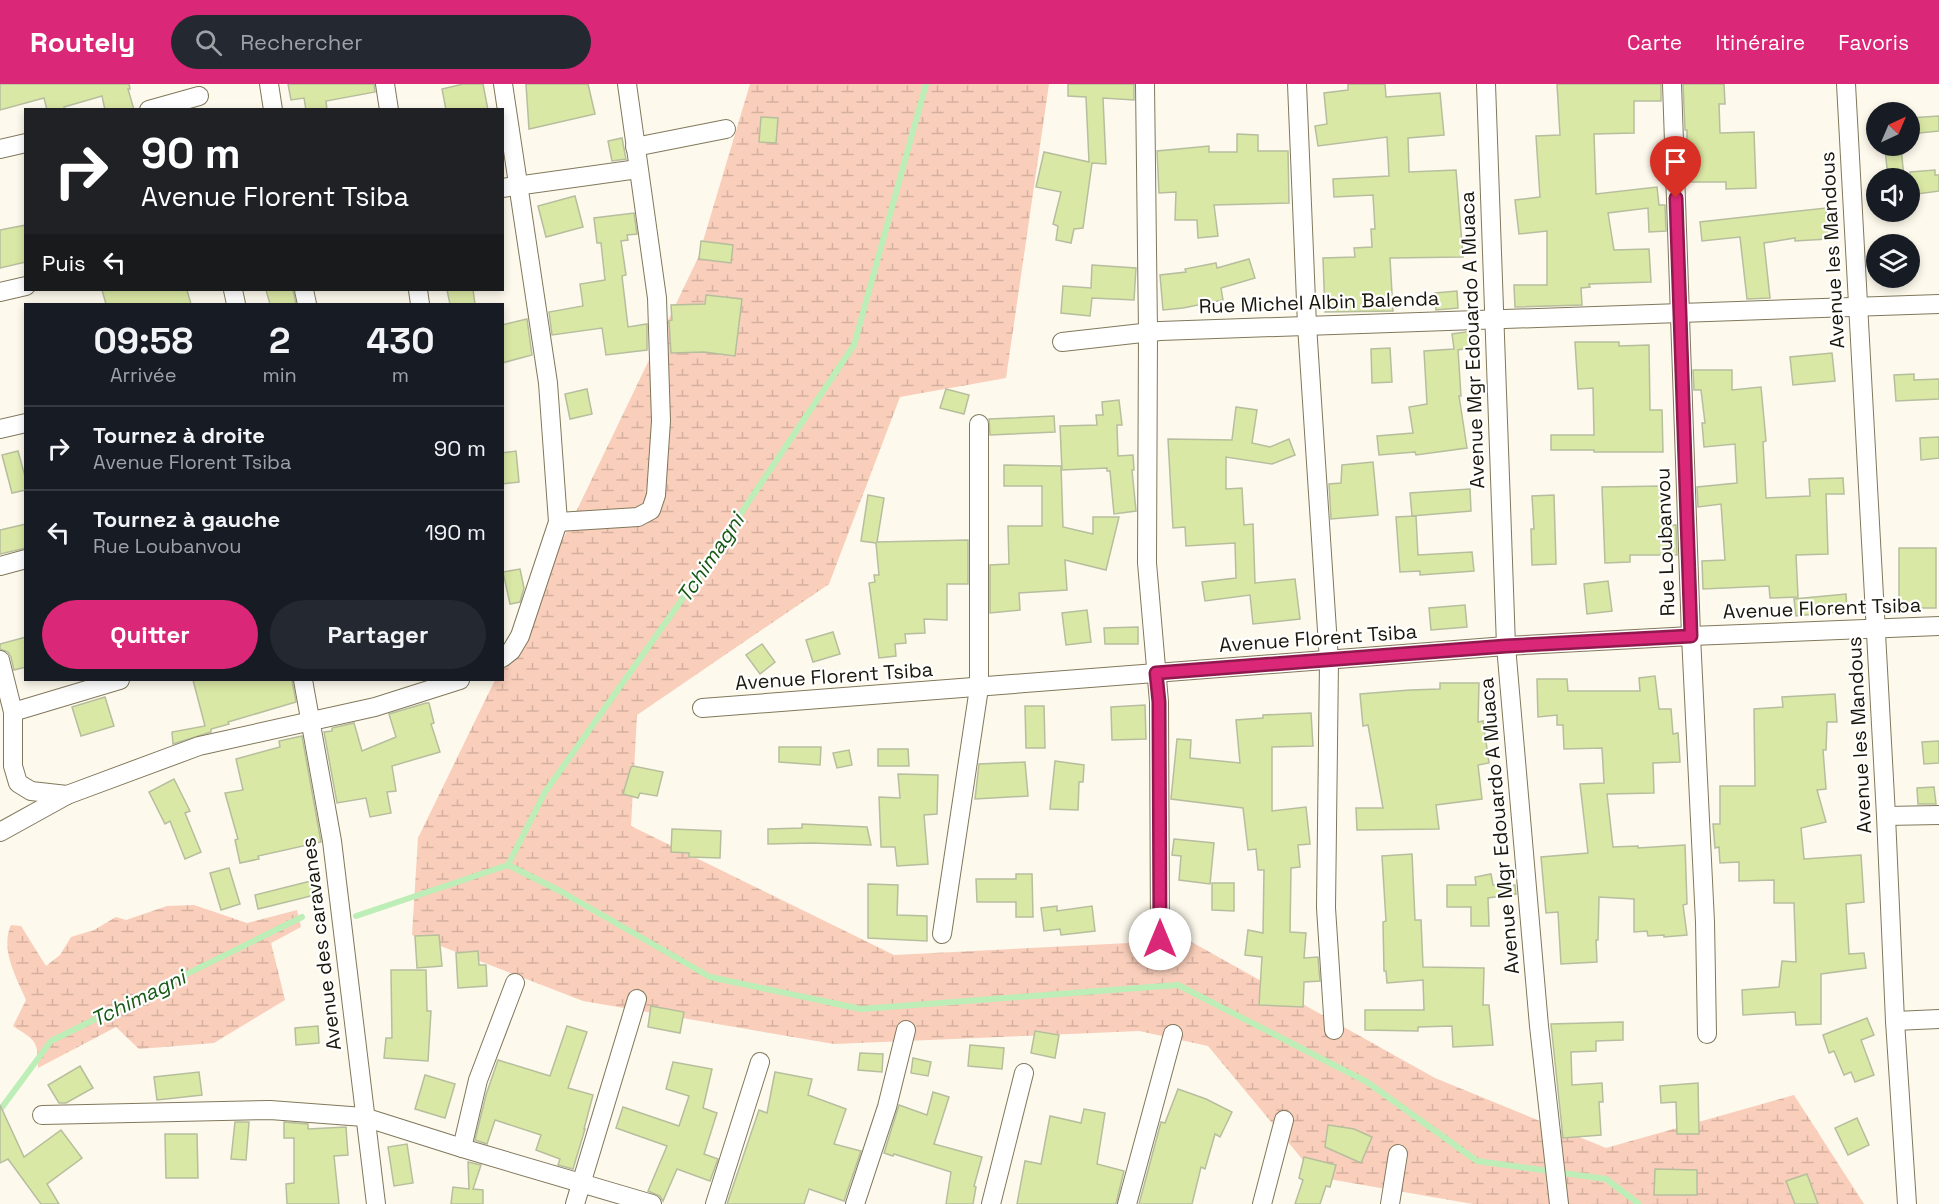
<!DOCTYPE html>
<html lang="fr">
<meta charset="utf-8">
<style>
:root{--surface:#171b24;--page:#242831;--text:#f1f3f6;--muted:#9ea1a6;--line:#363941;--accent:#db2777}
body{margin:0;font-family:"Space Grotesk",sans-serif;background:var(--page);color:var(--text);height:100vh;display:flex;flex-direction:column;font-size:22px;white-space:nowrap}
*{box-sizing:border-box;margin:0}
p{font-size:20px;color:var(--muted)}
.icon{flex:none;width:33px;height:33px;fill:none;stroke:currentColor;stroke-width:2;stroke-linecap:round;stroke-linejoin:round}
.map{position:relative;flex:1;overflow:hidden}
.side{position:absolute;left:24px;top:219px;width:480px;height:378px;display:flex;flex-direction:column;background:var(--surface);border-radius:0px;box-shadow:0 3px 9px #0003}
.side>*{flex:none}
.guide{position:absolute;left:24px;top:24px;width:480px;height:183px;border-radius:0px;box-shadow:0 3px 9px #0003;background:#202124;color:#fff;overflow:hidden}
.needle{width:39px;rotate:44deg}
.fabs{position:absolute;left:1866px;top:18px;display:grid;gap:12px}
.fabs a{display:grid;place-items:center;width:54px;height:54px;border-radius:50%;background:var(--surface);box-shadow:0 3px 9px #0003;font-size:30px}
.pin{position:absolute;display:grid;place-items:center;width:51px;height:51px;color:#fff;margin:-62px -26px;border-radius:50% 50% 50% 0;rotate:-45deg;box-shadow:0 0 6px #0007}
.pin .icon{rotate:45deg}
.me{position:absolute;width:66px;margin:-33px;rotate:0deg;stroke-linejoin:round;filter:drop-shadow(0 0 4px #0008)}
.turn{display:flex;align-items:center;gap:21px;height:126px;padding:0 18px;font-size:27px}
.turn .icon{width:78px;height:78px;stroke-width:2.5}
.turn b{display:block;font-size:42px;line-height:51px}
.then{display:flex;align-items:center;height:57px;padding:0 18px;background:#0003;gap:12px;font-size:22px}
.eta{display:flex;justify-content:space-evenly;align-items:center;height:102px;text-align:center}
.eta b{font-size:36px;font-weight:700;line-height:42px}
.cta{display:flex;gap:12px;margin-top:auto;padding:12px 18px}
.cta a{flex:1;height:69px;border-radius:36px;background:var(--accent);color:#fff;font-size:24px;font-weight:700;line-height:69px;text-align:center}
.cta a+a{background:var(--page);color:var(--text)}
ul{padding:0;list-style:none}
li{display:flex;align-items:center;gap:18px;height:84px;padding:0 18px;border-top:2px solid var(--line)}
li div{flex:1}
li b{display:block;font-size:22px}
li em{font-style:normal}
header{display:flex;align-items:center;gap:36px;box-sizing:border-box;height:84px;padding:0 30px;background:var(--accent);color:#fff}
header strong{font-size:28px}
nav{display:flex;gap:33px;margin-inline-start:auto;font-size:21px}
.search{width:420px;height:54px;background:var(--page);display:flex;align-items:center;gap:15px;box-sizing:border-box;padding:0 21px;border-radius:33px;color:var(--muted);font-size:22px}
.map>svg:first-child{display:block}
</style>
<header>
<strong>Routely</strong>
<div class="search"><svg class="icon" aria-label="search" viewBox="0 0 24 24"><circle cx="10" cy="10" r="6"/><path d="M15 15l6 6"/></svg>Rechercher</div>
<nav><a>Carte</a><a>Itinéraire</a><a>Favoris</a></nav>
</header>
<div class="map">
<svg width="1939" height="1120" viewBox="0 0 1939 1120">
<defs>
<pattern id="wetland-marsh" width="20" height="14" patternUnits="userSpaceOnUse" patternTransform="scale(1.5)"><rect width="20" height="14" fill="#f9cebb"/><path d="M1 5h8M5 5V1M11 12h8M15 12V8" fill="none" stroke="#d5b09f"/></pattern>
</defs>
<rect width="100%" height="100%" fill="#fdf9ec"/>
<g fill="url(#wetland-marsh)">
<path d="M750,0H1049L1006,294L900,313L829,500L637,631L631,742L894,871L1188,856L1435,994L1606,1064L1794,1011L1864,1120H1473L1317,1093L1208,962L1139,947L834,960L583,917L412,851L418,754L495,596H502L503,580L698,174Z"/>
<path d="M194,821L247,839L297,826L301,843L271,859L285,916L214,959L139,965L116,943L38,984C38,956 36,957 13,942L26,916C16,893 0,865 11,841L21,842L46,882L60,871L71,853L94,846L116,833L126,836L167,822Z"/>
</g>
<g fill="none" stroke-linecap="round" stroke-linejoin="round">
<g stroke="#bdeeb8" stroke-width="6">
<path d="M508,781L562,808L710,893L861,925L1178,901L1367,998L1477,1077L1606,1095L1639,1120"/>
<path d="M356,832L508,781L545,708L698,493L854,261L926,0"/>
<path d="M0,1026L51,957L302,833"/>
</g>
</g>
<g fill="#dae8a5" stroke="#b6be9e" stroke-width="1.5">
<path d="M0,0H129L130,5H128L134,26H105L102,12L64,23L65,26H47L44,14L0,26Z"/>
<path d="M288,0H374L375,8L326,17L327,26H306L304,14L291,16Z"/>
<path d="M463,0H483L488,26H446L442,5Z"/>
<path d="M526,0H588L595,30L529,45Z"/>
<path d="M1068,0H1134V16L1103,14L1106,80L1092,79L1083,144L1074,145L1071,159L1056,156L1058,142L1053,140L1061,108L1036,103L1044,68L1089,78L1086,13L1068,12Z"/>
<path d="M1348,0H1385L1386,13L1440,9L1444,51L1408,54L1409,88L1456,86L1463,173L1390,174L1393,227L1325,228L1323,174L1355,173L1354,164L1372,163L1371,145H1375L1373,111L1334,113L1333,95L1389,92L1387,53L1318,62L1315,42L1327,40L1324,9L1348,6Z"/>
<path d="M1557,0H1661V17H1634V49L1594,50L1596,110L1657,103L1659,121H1665L1666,147L1649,148L1648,124L1608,129L1614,166L1649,165L1651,198L1589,200L1590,203L1581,204L1582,221L1515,223L1514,201H1547V147L1519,150L1515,116L1540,113L1536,52L1560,51Z"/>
<path d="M1683,0H1724L1725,20H1719L1720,49L1754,48L1756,104L1726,105V98H1687V46H1685Z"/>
<path d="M1939,32V47L1910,50V34Z"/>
<path d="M761,33L778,34L776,59L759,58Z"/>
<path d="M1237,50L1258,51V67H1288L1289,119L1214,121L1218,152L1198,154L1197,136H1175L1176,108L1159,109L1157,67L1209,62V68H1237Z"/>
<path d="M622,54L626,75L612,77L608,57Z"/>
<path d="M1901,63L1904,94H1888L1885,65Z"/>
<path d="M1935,86V91H1939V107L1910,111V88Z"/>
<path d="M575,112L583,143L546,153L538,122Z"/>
<path d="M1826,124L1828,155L1795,157V154L1764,159L1770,214L1747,215L1740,153L1702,157L1700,138Z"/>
<path d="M634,129L637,150L627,151L628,156L621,157L626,191L622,192L628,243L647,240V266L606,271L602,244L552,251L549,228L583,222L580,200L605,196L601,159H597L594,134Z"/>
<path d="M26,141V178L0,184V146Z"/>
<path d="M701,157L733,161L731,179L699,175Z"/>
<path d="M1249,175L1255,194L1221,204L1223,216L1183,224L1163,226L1160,191L1186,188L1185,185L1216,179L1217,184Z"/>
<path d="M1092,181L1136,184L1134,216L1092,214L1090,232L1061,229L1063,202L1091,204Z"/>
<path d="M102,206H187L191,220H106Z"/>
<path d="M266,206H293L296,220H270Z"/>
<path d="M447,206H473L475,220H450Z"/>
<path d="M1457,207L1458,224L1436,226L1435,209Z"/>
<path d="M706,211L742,215L735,272L704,268L671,269L669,237L672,236L671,221L705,220Z"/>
<path d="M527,235L532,271L502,279V241Z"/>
<path d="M1473,247L1476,263L1458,266L1461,312H1459L1467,364L1416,371L1415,368L1379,371L1377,352L1413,349L1409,323L1427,320L1424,267L1454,265L1452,250Z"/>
<path d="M1575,258H1619V262L1649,261L1650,326H1662L1663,368H1594V366H1551V351H1594L1593,304L1578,305Z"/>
<path d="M1390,264L1392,298L1372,299L1371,265Z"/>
<path d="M1832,269L1835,297L1793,301L1790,273Z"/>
<path d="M1693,286H1732V306L1761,303L1766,357L1763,358L1766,414L1810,412L1809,395L1843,394L1844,410H1826L1828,470L1796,471L1798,513L1770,514L1769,502L1703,505L1702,477L1725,476L1721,420L1698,423L1697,403L1737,399L1735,360L1704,363L1702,339H1705L1701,306H1694Z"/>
<path d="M1914,290V296L1939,295V315L1896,317L1894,291Z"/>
<path d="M587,305L592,330L570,335L565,310Z"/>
<path d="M946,305L969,311L964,330L940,324Z"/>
<path d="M1119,316L1122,341H1117L1118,372L1133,371L1134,386H1132L1136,427L1114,430L1110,387H1107V384L1062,386L1060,342L1097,341L1096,331H1103L1102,318Z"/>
<path d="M1236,323L1257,326L1252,359L1270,363L1289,355L1295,371L1272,380L1226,373V405L1242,404L1244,441L1253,440L1255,499L1295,495L1300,535L1253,540L1250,511L1205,517L1202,498L1236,494L1235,459L1186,462L1185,443L1173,444L1168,355L1232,356Z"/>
<path d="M1054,332L1055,348L990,351L989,335Z"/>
<path d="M1939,353V374L1921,376L1920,354Z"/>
<path d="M18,367L26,396V406L12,409L2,371Z"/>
<path d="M516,367L519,398L502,400V369Z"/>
<path d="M1373,378L1378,431L1331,435L1329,400L1341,399L1342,381Z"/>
<path d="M1004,381L1061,382L1063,443L1093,450V433H1119L1106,486L1065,476L1067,506L1019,509L1020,526L990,529V481L1009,480L1008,442H1042V402H1004Z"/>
<path d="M1663,402L1664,441H1676L1677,471H1630V478L1605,479L1602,403Z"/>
<path d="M1470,405L1471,427L1412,432L1410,409Z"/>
<path d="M868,411L884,414L877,458L968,456V500H947V536L924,535L925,549L905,550L906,559L895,560L896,572L879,574L869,499L875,498L874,491H879L876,459L861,457Z"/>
<path d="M1554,411L1556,480L1532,481L1531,445H1534L1532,412Z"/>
<path d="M1416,432L1418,471L1472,468L1474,487L1420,491V487L1400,488L1396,433Z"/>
<path d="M26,440V464L0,470V446Z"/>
<rect x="1899" y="464" width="37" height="60"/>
<path d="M520,485L524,504L520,518L510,520L503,488Z"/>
<path d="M1608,497L1612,527L1587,530L1584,500Z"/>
<path d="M1846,510L1847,527L1796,532L1794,515Z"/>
<path d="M1465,521L1467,543L1431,546L1429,524Z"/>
<path d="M1087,526L1091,558L1066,561L1062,529Z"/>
<path d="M1138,543V560H1105L1104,544Z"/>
<path d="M833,548L840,570L813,578L806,556Z"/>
<path d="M26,553V583L14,586L11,573L8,568L0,565V560Z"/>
<path d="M762,560L775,578L760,590L746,571Z"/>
<path d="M1655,592L1659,625H1671L1673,650L1678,649L1680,678L1653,679L1654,709L1607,710L1613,763L1638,762V764L1685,761L1687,820L1683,821L1687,851L1664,853V851L1648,852L1647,847L1634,848V815L1599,813L1598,856H1596L1597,878L1561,880L1558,828L1546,829L1541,773L1588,769L1580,700L1604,699L1602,664L1564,665L1563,641H1557V631L1538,633L1537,595H1567L1568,607H1640L1639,594Z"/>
<path d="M193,596H292L296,618L228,638L229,640L211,645V648L173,660L172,648L205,642Z"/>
<path d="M1440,599H1479L1478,638L1483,637L1489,679L1478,681L1482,715L1436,721L1439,745L1357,746L1356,724H1383L1368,641L1363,642L1360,610L1410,606L1440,605Z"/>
<path d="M1835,610L1837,638H1827L1826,666H1823L1826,705L1817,706L1826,738L1801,744L1804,775L1861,771L1864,818L1846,820L1849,870L1864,869L1866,884L1821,890V940L1796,941L1795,928L1743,931L1742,906L1779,903L1782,877L1796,878L1794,819H1774V796L1739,797V778L1720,779L1719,763L1715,764L1713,740H1720V702H1755L1754,625L1783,623L1782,613Z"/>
<path d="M105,613L114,642L81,652L72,623Z"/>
<path d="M426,619H429L434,639L431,640L440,668L392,682L396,707L387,708L391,729L370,733L366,714L337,719L324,648L332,647V644L354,639L362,667L396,653L389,630Z"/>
<path d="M1145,621L1146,655L1112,656L1111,623Z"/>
<path d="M1025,622H1044L1045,664H1026Z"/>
<path d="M1311,629L1313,662L1272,663V727L1306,723L1310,760L1298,761L1300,783L1291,784L1290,848L1306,849L1304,874L1318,873L1320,897L1304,898L1303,923L1259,921L1262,873L1245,871L1248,846L1263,849L1264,786H1258L1256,765L1248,766L1243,724L1171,715L1177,655L1191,656L1190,674L1240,679L1236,636L1263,634V631Z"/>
<path d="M302,652L321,758L258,772L259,775L240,779L235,756L238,755L225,709L243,706L236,675L280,663L279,657Z"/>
<path d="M1939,657V679L1924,680L1922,658Z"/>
<path d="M779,663H821L820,681L779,678Z"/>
<path d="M878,665H908L909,682H878Z"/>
<path d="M849,666L852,681L837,684L833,669Z"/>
<path d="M1055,677L1084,681L1083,698H1079L1078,726L1050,725Z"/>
<path d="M1025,678L1028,712L975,715L979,680Z"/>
<path d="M633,682L663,688L657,712L640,709L638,714L623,710L631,683Z"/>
<path d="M898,690L938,691L937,730L924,731L928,780L897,782L895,763H881L879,713L900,714Z"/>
<path d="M174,695L190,727L185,729L201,768L185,775L170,737L165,740L149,708Z"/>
<path d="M1934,703L1936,720H1918L1917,704Z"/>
<path d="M802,740L867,743L871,761L812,759L768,760V745L802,744Z"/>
<path d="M672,745L721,747L720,774L689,773V769L671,768Z"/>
<path d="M1174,755L1214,759L1210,800L1179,796L1181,772L1172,771Z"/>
<path d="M1412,770L1415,836H1421L1423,883L1484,884L1483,921H1489L1493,961L1453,963L1452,942L1418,943V947L1365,946V926H1424L1423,896L1387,899L1386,887H1384L1383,838L1386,837L1382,772Z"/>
<path d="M229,784L240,820L221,826L210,789Z"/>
<path d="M1016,790H1032L1033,833H1016V818H977L976,795H1016Z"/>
<path d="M1491,790L1493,801H1515L1516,810L1488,814L1489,842H1471V823H1447V801H1476L1475,793Z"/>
<path d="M315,796L319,810L258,825L255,811Z"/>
<path d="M1212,799H1234V827L1212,826Z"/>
<path d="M868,800L898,801L897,831L927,832V857L868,854Z"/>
<path d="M1057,822V827L1092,822L1095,847L1061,851L1060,845L1044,847L1041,824Z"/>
<path d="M439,851L442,882L417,884L415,852Z"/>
<path d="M478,867L479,881H486L487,902L458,904L456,869Z"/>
<path d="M391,886H426L427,927H431L428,977L384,974L386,954H392Z"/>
<path d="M651,922L684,928L680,949L648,943Z"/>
<path d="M1867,934L1874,951L1861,956L1874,991L1855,998L1851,988L1844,991L1834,967L1829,969L1823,951Z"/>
<path d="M1623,938V956L1596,957V967L1571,968L1572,1001L1602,999L1603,1018H1599L1601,1051L1563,1054L1551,940Z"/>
<path d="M318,942L319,959L296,961L295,944Z"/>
<path d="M567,942L587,948L568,1004L593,1011L584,1045H585L573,1085L558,1081L560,1075L536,1066L541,1051L495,1036L487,1060L475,1056L486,1011L498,976L550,992Z"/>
<path d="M1035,947L1059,951L1055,974L1031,969Z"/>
<path d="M970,961L1004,964L1002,985L968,982Z"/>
<path d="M860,969L883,970L882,988L858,986Z"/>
<path d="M913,974L931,978L928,992L911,989Z"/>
<path d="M673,978L712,985L703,1024L717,1029L704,1070L718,1075L710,1097L677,1085L663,1117L660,1112L648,1107L667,1062L616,1044L623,1023L679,1042L689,1012L666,1005Z"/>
<path d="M80,982L93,1004L66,1019H59L48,1001Z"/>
<path d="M199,988L202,1011L157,1016L154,993Z"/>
<path d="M775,988L812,995L808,1011L846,1025L834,1060L861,1067L844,1117L809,1105L804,1120H727L759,1026L767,1029Z"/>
<path d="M425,991L455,1000L445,1034L415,1025Z"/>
<path d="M1698,999L1699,1050H1677L1676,1018L1661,1019L1660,1002Z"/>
<path d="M1178,1005L1206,1015L1232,1028L1220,1053L1215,1050L1205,1085L1201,1083L1192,1120H1139L1161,1038L1165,1039Z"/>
<path d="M933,1008L949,1013L934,1060L982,1073L974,1102L976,1103L973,1120H946L951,1088L894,1070L893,1072L884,1069L899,1021L927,1031Z"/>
<path d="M0,1021L24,1073L61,1046L82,1074L47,1100L59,1120H41L8,1075L0,1079Z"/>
<path d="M1084,1025L1105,1029L1097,1080L1124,1087L1116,1120H1017L1025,1077L1041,1080L1050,1032L1081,1039Z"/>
<path d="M1857,1034L1869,1061L1848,1071L1835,1044Z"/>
<path d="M235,1038H249L246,1076L231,1075Z"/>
<path d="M284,1038L308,1040V1045L346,1043L348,1071L334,1072L339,1120H287L286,1100L294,1099V1054H284Z"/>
<path d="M1328,1041L1354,1045L1372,1053L1361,1079L1325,1063Z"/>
<path d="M165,1050H197L198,1094H166Z"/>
<path d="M407,1060L413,1099L394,1102L388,1063Z"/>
<path d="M1304,1073L1336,1081L1330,1103L1326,1102L1320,1120H1295L1303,1096L1299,1094Z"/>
<path d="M468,1078L481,1081L473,1105L483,1106V1120H451L453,1103L469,1105Z"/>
<path d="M1655,1085L1697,1086V1111H1654Z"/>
<path d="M1807,1090L1818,1120H1795L1786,1097Z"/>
</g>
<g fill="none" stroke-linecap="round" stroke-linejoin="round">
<defs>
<g id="minor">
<path d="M269,0L273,26"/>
<path d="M385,0L389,26"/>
<path d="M1145,0L1148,248L1147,479L1159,618L1160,856"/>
<path d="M1297,0L1307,241L1329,577L1326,824L1334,946"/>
<path d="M1486,0L1506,562L1539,942L1559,1120"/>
<path d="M1672,0L1691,552L1705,838L1707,950"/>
<path d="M1846,0L1886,732L1895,937L1907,1120"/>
<path d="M149,26L199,12"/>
<path d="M635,63L726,45"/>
<path d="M0,65L26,59"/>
<path d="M502,104L638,85"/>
<path d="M233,206L236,220"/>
<path d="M304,206L307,220"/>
<path d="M418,206L420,220"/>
<path d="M0,208L26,202"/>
<path d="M1062,258L1160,247L1939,220"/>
<path d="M0,345L26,339"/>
<path d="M558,438L638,433L651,426L656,411L661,337L657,214L627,0"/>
<path d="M0,482L26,475"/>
<path d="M502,574L511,567L520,552L558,438L548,299L503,0"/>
<path d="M0,576L13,628V682L18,699L31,707L67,711"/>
<path d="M303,596L332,757L376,1120"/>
<path d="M702,624L1506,562L1691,552L1939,542"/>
<path d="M13,628L120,596"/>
<path d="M1886,732L1939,731"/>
<path d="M0,748L67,711L199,662L375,623L460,596"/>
<path d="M942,850L979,604V340"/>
<path d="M1895,937L1939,935"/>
<path d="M42,1031L270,1026L364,1033L462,1064L652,1120"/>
<path d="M462,1064L478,996L515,899"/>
<path d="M575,1120L637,915"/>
<path d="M715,1120L760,978"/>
<path d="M855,1120L887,1023L906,946"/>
<path d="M991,1120L1024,989"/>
<path d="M1127,1120L1173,950"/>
<path d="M1262,1120L1284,1036"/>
<path d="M1390,1120L1398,1070"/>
</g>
</defs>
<use href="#minor" stroke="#81785b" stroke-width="20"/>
<use href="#minor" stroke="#fff" stroke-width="18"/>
</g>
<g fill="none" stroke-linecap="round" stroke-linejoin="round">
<defs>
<path id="route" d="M1160,855L1159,618L1156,589L1506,562L1691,552L1676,114"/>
</defs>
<use href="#route" stroke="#8e194d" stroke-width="15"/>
<use href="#route" stroke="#db2777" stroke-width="10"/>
</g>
<g text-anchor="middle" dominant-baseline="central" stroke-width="4.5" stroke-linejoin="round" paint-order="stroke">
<g font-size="20" fill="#19160a" stroke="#fff">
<text transform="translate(1832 166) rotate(-93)">Avenue les Mandous</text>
<text transform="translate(1319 218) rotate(-2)">Rue Michel Albin Balenda</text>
<text transform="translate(1472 256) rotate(-92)">Avenue Mgr Edouardo A Muaca</text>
<text transform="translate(1665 458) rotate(-92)">Rue Loubanvou</text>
<text transform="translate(1822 524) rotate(-2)">Avenue Florent Tsiba</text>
<text transform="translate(1318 554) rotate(-4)">Avenue Florent Tsiba</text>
<text transform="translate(834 592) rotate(-4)">Avenue Florent Tsiba</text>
<text transform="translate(1859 651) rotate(-93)">Avenue les Mandous</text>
<text transform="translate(1499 742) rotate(-95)">Avenue Mgr Edouardo A Muaca</text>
<text transform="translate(321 860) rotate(-97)">Avenue des caravanes</text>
</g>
<g font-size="21" font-style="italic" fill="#175814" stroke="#fff">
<text transform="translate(710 474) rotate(-56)">Tchimagni</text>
<text transform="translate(138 914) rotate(-26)">Tchimagni</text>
</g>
</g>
</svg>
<div class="fabs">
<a><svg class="needle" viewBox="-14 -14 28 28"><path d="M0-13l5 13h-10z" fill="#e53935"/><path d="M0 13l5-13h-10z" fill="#9ea1a6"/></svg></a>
<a><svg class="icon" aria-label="sound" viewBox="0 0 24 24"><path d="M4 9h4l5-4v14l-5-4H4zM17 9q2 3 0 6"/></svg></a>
<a><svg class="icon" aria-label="layers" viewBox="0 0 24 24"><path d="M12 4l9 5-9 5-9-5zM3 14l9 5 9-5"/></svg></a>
</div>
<div class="pin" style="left:1676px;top:114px;background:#d93025"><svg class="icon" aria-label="arrive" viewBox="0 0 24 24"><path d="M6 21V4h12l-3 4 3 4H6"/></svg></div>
<svg class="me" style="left:1160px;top:855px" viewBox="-20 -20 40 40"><circle r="19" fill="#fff"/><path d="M0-13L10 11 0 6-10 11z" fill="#db2777"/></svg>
<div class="guide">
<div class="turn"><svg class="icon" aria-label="right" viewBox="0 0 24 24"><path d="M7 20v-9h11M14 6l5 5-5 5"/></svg><div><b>90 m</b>Avenue Florent Tsiba</div></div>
<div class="then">Puis<svg class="icon" aria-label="left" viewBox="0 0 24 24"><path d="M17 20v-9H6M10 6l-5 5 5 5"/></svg></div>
</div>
<section class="side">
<div class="eta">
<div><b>09:58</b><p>Arrivée</p></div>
<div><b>2</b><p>min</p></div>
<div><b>430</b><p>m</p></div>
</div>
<ul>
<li><svg class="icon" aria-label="right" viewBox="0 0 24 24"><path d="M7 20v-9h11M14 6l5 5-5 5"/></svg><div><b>Tournez à droite</b><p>Avenue Florent Tsiba</p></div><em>90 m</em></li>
<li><svg class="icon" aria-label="left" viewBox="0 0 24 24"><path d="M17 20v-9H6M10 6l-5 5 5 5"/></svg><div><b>Tournez à gauche</b><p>Rue Loubanvou</p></div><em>190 m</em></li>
</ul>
<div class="cta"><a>Quitter</a><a>Partager</a></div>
</section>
</div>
